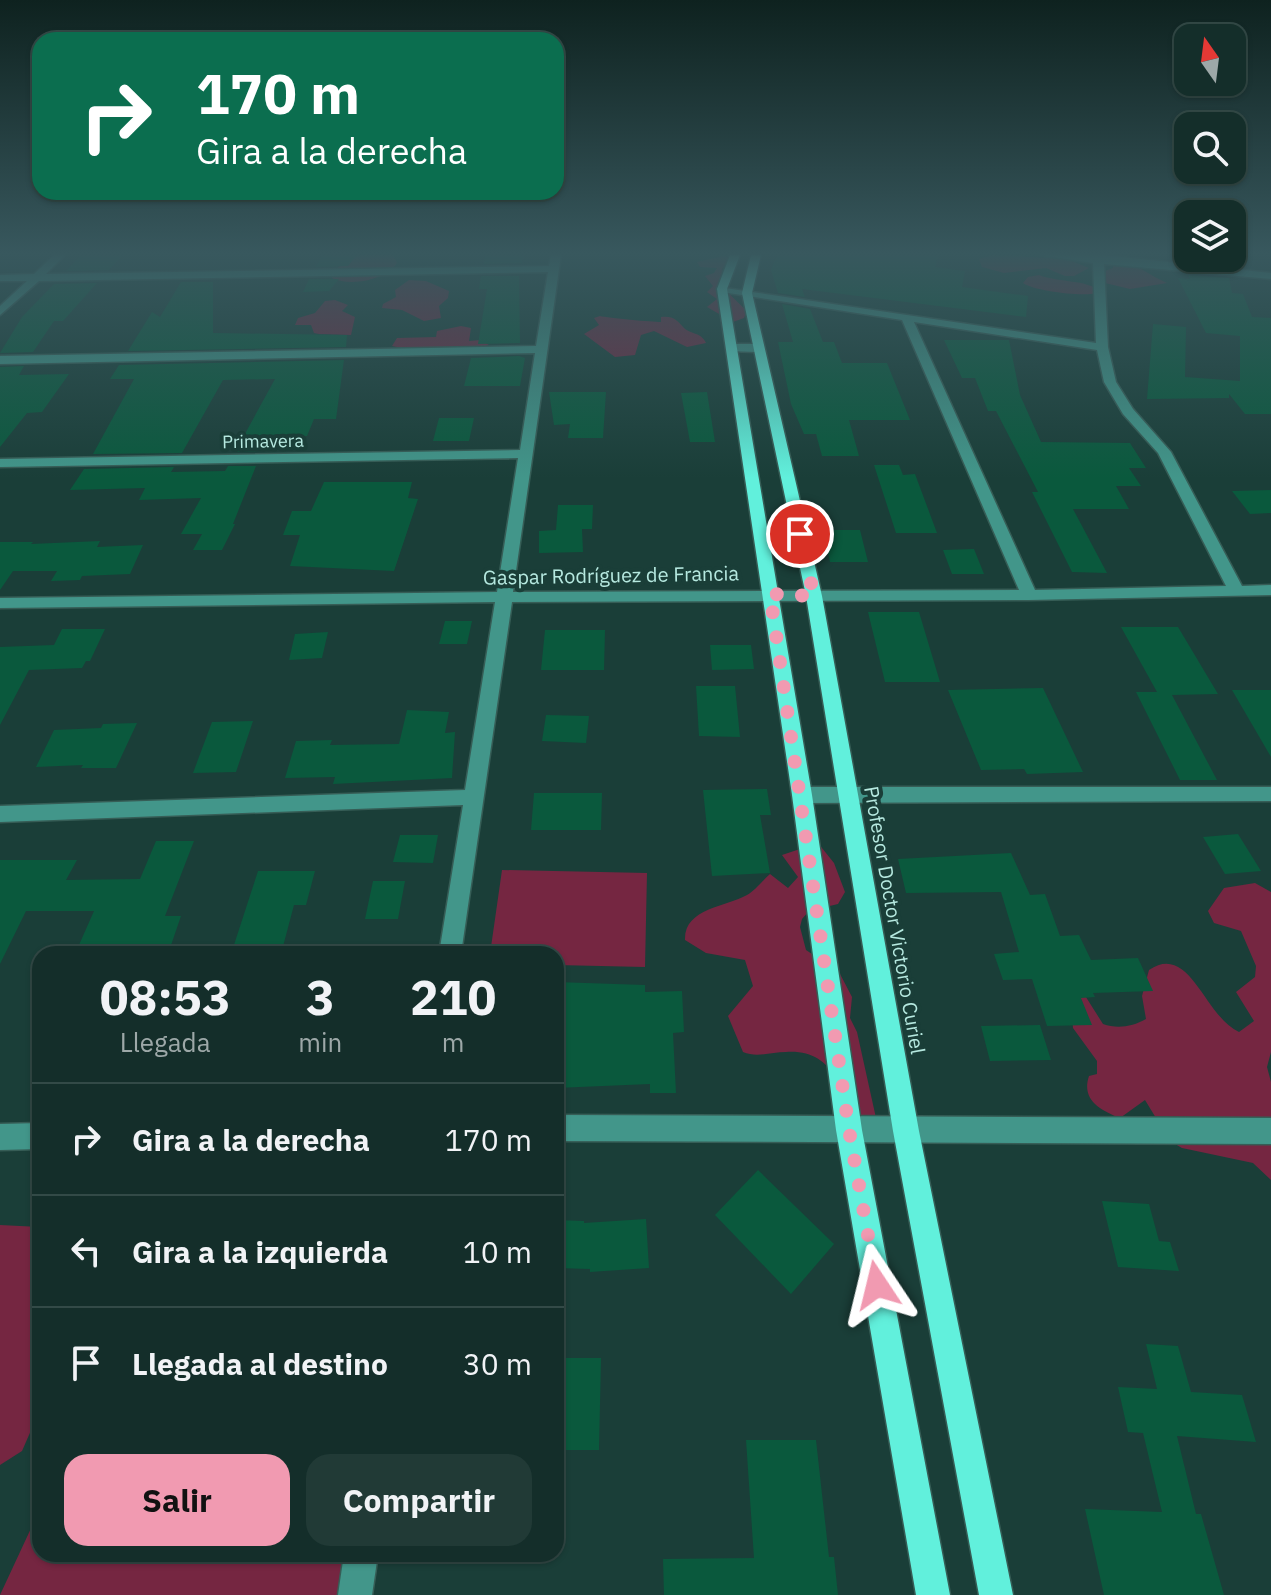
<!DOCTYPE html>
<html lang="es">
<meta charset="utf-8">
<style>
:root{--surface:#142e2a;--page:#213a36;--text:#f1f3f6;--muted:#9da8a8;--line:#334a47;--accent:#f19ab1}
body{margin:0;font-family:"IBM Plex Sans",sans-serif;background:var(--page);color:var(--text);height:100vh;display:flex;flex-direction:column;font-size:30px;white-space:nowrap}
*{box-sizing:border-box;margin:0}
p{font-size:26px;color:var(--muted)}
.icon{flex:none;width:44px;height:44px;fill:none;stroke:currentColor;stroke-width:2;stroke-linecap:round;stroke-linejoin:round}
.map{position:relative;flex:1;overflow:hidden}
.side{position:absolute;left:32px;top:946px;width:532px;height:616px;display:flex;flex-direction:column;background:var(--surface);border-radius:24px;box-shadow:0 2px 6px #0004,0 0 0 2px var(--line)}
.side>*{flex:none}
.top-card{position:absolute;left:32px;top:32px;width:532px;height:168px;border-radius:24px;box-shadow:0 2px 6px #0004,0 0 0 2px var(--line);background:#0b6e4f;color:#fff;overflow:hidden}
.needle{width:52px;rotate:346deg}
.controls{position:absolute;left:1174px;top:24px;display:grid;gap:16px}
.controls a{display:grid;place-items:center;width:72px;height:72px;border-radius:16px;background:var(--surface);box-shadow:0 2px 6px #0004,0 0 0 2px var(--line);font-size:40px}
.pin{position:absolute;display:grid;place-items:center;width:68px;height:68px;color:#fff;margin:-34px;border:4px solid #fff;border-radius:50%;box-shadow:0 2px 8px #0007}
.me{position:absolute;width:88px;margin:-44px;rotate:350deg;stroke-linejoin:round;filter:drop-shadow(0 0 6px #0008)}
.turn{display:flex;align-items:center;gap:28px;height:168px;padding:0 32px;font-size:36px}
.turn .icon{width:104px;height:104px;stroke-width:2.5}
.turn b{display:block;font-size:56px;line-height:68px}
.eta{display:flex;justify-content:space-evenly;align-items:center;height:136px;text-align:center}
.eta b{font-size:48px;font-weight:700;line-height:56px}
.cta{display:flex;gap:16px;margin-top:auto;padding:16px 32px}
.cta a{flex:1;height:92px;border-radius:24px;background:var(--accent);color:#111;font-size:32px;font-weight:700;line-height:92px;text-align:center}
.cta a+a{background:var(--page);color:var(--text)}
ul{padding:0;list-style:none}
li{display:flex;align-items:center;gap:24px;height:112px;padding:0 32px;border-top:2px solid var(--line)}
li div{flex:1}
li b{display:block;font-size:30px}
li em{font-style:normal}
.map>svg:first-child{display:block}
</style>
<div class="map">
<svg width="1271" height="1595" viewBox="0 0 1271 1595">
<rect width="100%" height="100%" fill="#1a3e38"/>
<g fill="#752641">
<path d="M361,255H393L397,263C385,280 351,287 332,278L331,273L349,259Z"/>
<path d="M993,255L1067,259L1089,268L1074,276H1065L1046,268L1004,273L982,267L979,259Z"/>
<path d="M724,256L731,258L722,269C730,299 726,290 747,311L744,318L733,322L707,307L717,299L707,292L713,286L705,276L714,273L717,268L700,267L697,262Z"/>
<path d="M1126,263C1143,268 1151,276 1167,283L1130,289L1105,283V271L1113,268V264Z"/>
<path d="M1039,275C1057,282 1082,280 1095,288L1096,293C1084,297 1034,291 1023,283L1028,277Z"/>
<path d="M409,280L426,281L449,291L448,298L439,306L441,318L424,321L402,310L382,308L383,304L396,297L395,290Z"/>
<path d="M335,300L348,305L342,311L355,317L351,335L319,334L314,333L311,325H295L298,318L315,313L325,301Z"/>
<path d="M600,316C608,318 653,322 661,322V317C675,316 676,320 684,328C692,335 701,332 706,343L687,347L654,331L641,335L635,355L615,357L584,334L599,325L594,318Z"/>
<path d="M461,326L471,328L469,341L480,340L489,345C472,351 409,351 392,346L397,338L436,337L437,331Z"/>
<path d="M818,843L834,863L845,892L838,904L809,911L802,919L800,927L806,950L839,972L852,997L850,1018L857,1032L876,1118L856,1127C840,1090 835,1049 786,1052C771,1052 757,1058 743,1052L728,1016L753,986L745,960L706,953L685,940C684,908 726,907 747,895C755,891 762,881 770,874L788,888L798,877L782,855Z"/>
<path d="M502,870L647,873L645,967L556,965V954H490Z"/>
<path d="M1255,883L1271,892V1052L1267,1067L1271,1082V1180L1253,1163L1182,1148L1170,1141L1145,1100L1120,1118C1100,1110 1081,1100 1089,1076L1097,1074V1061L1073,1028L1070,990L1084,994L1103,1024C1117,1029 1132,1027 1146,1019L1142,996L1149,970C1190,942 1204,1016 1239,1032L1254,1021L1236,992L1255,977L1256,966L1241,931L1214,923L1208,911L1224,888Z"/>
<path d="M0,1225L40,1227V1410L22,1451L0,1465Z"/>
<path d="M40,1509V1554H367V1595H0Z"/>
</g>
<g fill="#0a593d">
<path d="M81,255H122L109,270L66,271Z"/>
<path d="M322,255H357L348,266L316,267Z"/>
<path d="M485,255H524L522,263L484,264Z"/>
<path d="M777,255H938L935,267L965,271L962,287L1028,296L1026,317L802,289L805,297L778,293L771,270Z"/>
<path d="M1188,275L1229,278L1232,293L1243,294L1252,317L1271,318V414H1245L1229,394V398L1147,399L1153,324L1186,327L1185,377L1240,381V336L1206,333L1178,278L1190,279Z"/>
<path d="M481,276H519L520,343L478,344L487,289H479Z"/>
<path d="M309,279H339L329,291L303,292Z"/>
<path d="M181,282H213V333L347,335L346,347L128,351L152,312L160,317Z"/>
<path d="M97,283L63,321H54L33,352L0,353L22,317L54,284Z"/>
<path d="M782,304L810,309L823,342H834L842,363H887L910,420H849L859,456H822L816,434H804L791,404L778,342H793Z"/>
<path d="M944,340H1009L1020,395L1041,442L1130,443L1146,468H1129L1141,486H1116L1129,509H1073L1107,573L1072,572L1032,492H1038L996,411H988L975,378H962Z"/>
<path d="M519,356L525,358L520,386H464L471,358Z"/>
<path d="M344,360L336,419H314L307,436L267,437L261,451L235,452L275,379L223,380L182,453L93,454L134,379H110L119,365Z"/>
<path d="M24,366L19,375L69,374L42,412L27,413L0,447V367Z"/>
<path d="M549,392H606L603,438H568L570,424L554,425Z"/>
<path d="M707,392L715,442H690L681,393Z"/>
<path d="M439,418H474L469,441H433Z"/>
<path d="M874,465H899L903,475L915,474L937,533H896Z"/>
<path d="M228,466H256L233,524H235L222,550H193L202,534H181L201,498L139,500L145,488L70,490L84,469L174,467L171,472L225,471Z"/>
<path d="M324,482H412L408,498L418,499L394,571L290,566L300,535H283L292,511H311Z"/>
<path d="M1271,490V513L1250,514L1232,491Z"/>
<path d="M558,505H593L592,529H582L583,552L539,553V531L556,530Z"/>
<path d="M823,530H860L868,562H830Z"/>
<path d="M100,541L97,547L143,545L130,574L82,576L80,580L51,581L57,571H13L0,590V542H33L31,544Z"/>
<path d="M974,549L984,574H952L943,550Z"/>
<path d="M868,612H919L940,682H885Z"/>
<path d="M445,621H472L467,644H439Z"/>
<path d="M1121,627H1178L1218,694L1172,695L1217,780H1180L1136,692H1157Z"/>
<path d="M62,629H105L90,661H86L82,668L29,670L0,725V647L54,645Z"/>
<path d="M545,630H605L604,670H541Z"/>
<path d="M328,632L322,658L289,660L295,634Z"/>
<path d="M710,645H751L754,669L712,670Z"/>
<path d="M696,686H735L740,737L699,736Z"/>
<path d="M1043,688L1083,772L1027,774L1024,769L981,770L948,690Z"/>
<path d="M1232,690H1271V757Z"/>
<path d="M407,710L449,712L445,733L455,732L452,778L333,784L335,777L285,778L296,741L332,740L330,745L399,744Z"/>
<path d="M546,715L589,716L586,743L542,741Z"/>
<path d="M253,721L236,772L193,773L212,722Z"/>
<path d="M137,723L116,768H81L83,765L36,767L54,730L101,728L103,724Z"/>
<path d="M767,789L771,815H760L770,873L712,876L703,790Z"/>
<path d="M534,793H602L601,830H531Z"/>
<path d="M1238,834L1261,871L1225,874L1203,837Z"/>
<path d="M400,835H438L433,863L393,862Z"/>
<path d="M156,841H194L165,916H181L168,954H75L94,911H26L0,964V860H77L66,880L140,879Z"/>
<path d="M1011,853L1030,895L1045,894L1060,936L1079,935L1091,960L1138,958L1153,991L1093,993L1095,997L1081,998L1092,1025L1047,1026L1032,979L1003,980L994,954L1019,952L1001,892L906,893L898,859Z"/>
<path d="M258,871H315L306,905H294L281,954H231Z"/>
<path d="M373,881H405L398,919H365Z"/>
<path d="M556,982L645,985V992L682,991L684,1032L673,1033L676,1093H650V1084L556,1088Z"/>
<path d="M1040,1025L1051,1060L990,1061L981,1026Z"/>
<path d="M758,1170L834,1244L791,1294L715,1215Z"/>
<path d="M1102,1201L1149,1204L1159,1241L1170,1242L1179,1271L1118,1267Z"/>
<path d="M646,1219L649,1268L590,1272V1269L556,1268V1220L584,1221V1223Z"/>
<path d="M1146,1344L1178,1346L1191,1392L1242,1395L1256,1442L1177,1436L1196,1514H1201L1224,1595H1104L1085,1509L1162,1512L1143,1433L1128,1432L1118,1387L1157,1389Z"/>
<path d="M556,1358H601L599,1450H556Z"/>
<path d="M746,1440H816L829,1557H834L838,1595H664L663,1559L754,1558Z"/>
</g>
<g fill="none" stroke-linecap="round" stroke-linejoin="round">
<defs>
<g id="minor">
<path d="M54,255H65L46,274L549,266L551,255H561L513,592L1019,590L902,320L722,292L717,289L718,287L1096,343L1093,263L1040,255H1103L1271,273V279L1104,264L1108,347L1116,382L1133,409L1171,452L1242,586L1271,585V595L1029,600L512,602L461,954H439L463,805L0,822V806L465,790L495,602L0,608V598L497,592L518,458L0,467V459L520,450L535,353L0,364V356L536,346L548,272L39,281L0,315V306L27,281H0V275L34,274ZM914,322L1097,350L1104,382L1123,414L1158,453L1226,586L1035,590Z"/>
<path d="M731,344H757L763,348L757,352L727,351V345Z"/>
<path d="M802,787H1271V801L802,803L795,800L792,795L795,790Z"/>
<path d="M556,1115L1271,1118V1144L556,1141Z"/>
<path d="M40,1123V1149L0,1150V1124Z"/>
<path d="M344,1554H378L372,1595H338Z"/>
</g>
<g id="major">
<path d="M730,255H740L727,289L812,795L862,1130L950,1595H916L836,1130L792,795L717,289Z"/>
<path d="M751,255H761L752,293L822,596L919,1131L1013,1595H979L893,1131L806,596L742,293Z"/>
</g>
</defs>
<use href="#minor" stroke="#365d56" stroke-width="3"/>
<use href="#major" stroke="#365d56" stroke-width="3"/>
<use href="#minor" fill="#42968a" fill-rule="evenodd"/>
<use href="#major" fill="#61f0dc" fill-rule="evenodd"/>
</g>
<linearGradient id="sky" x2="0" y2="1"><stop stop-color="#0e221f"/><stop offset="0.53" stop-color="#38585e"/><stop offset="1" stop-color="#38585e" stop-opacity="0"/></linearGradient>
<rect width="1271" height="478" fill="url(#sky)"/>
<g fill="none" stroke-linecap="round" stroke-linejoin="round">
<path stroke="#f19ab1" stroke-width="14" stroke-dasharray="0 25.2" d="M800,534L814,596L770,594L849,1130L877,1285"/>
</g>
<g text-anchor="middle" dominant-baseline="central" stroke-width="8" stroke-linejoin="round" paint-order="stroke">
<g font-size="18" fill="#b6e9e0" stroke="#1a3e38">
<text transform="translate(263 441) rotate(-1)">Primavera</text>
</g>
<g font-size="20" fill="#b6e9e0" stroke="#1a3e38">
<text transform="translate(611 575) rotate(-1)">Gaspar Rodríguez de Francia</text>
<text transform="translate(895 920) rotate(80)">Profesor Doctor Victorio Curiel</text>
</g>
</g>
</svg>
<div class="controls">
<a><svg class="needle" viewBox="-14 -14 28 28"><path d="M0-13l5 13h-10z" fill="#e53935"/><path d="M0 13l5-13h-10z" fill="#9da8a8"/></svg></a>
<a><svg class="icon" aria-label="search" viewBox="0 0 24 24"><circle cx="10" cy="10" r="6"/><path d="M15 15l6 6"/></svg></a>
<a><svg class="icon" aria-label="layers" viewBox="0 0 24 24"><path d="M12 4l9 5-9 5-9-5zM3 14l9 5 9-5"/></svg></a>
</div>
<div class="pin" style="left:800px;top:534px;background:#d93025"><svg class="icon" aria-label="arrive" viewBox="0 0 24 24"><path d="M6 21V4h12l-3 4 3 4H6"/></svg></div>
<svg class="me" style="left:877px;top:1285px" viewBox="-20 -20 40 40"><path d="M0-17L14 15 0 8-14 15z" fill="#f19ab1" stroke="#fff" stroke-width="4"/></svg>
<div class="top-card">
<div class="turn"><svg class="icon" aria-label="right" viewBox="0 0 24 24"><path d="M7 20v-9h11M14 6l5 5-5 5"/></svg><div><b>170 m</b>Gira a la derecha</div></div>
</div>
<section class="side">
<div class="eta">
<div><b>08:53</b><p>Llegada</p></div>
<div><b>3</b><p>min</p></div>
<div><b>210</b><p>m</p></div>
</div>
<ul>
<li><svg class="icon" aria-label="right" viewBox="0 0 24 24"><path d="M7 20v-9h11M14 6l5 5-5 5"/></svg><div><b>Gira a la derecha</b></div><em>170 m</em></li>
<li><svg class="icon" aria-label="left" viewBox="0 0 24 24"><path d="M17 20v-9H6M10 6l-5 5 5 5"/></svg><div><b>Gira a la izquierda</b></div><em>10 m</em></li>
<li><svg class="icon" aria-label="arrive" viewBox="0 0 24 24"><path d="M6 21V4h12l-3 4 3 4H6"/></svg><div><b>Llegada al destino</b></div><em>30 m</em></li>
</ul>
<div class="cta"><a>Salir</a><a>Compartir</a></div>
</section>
</div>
